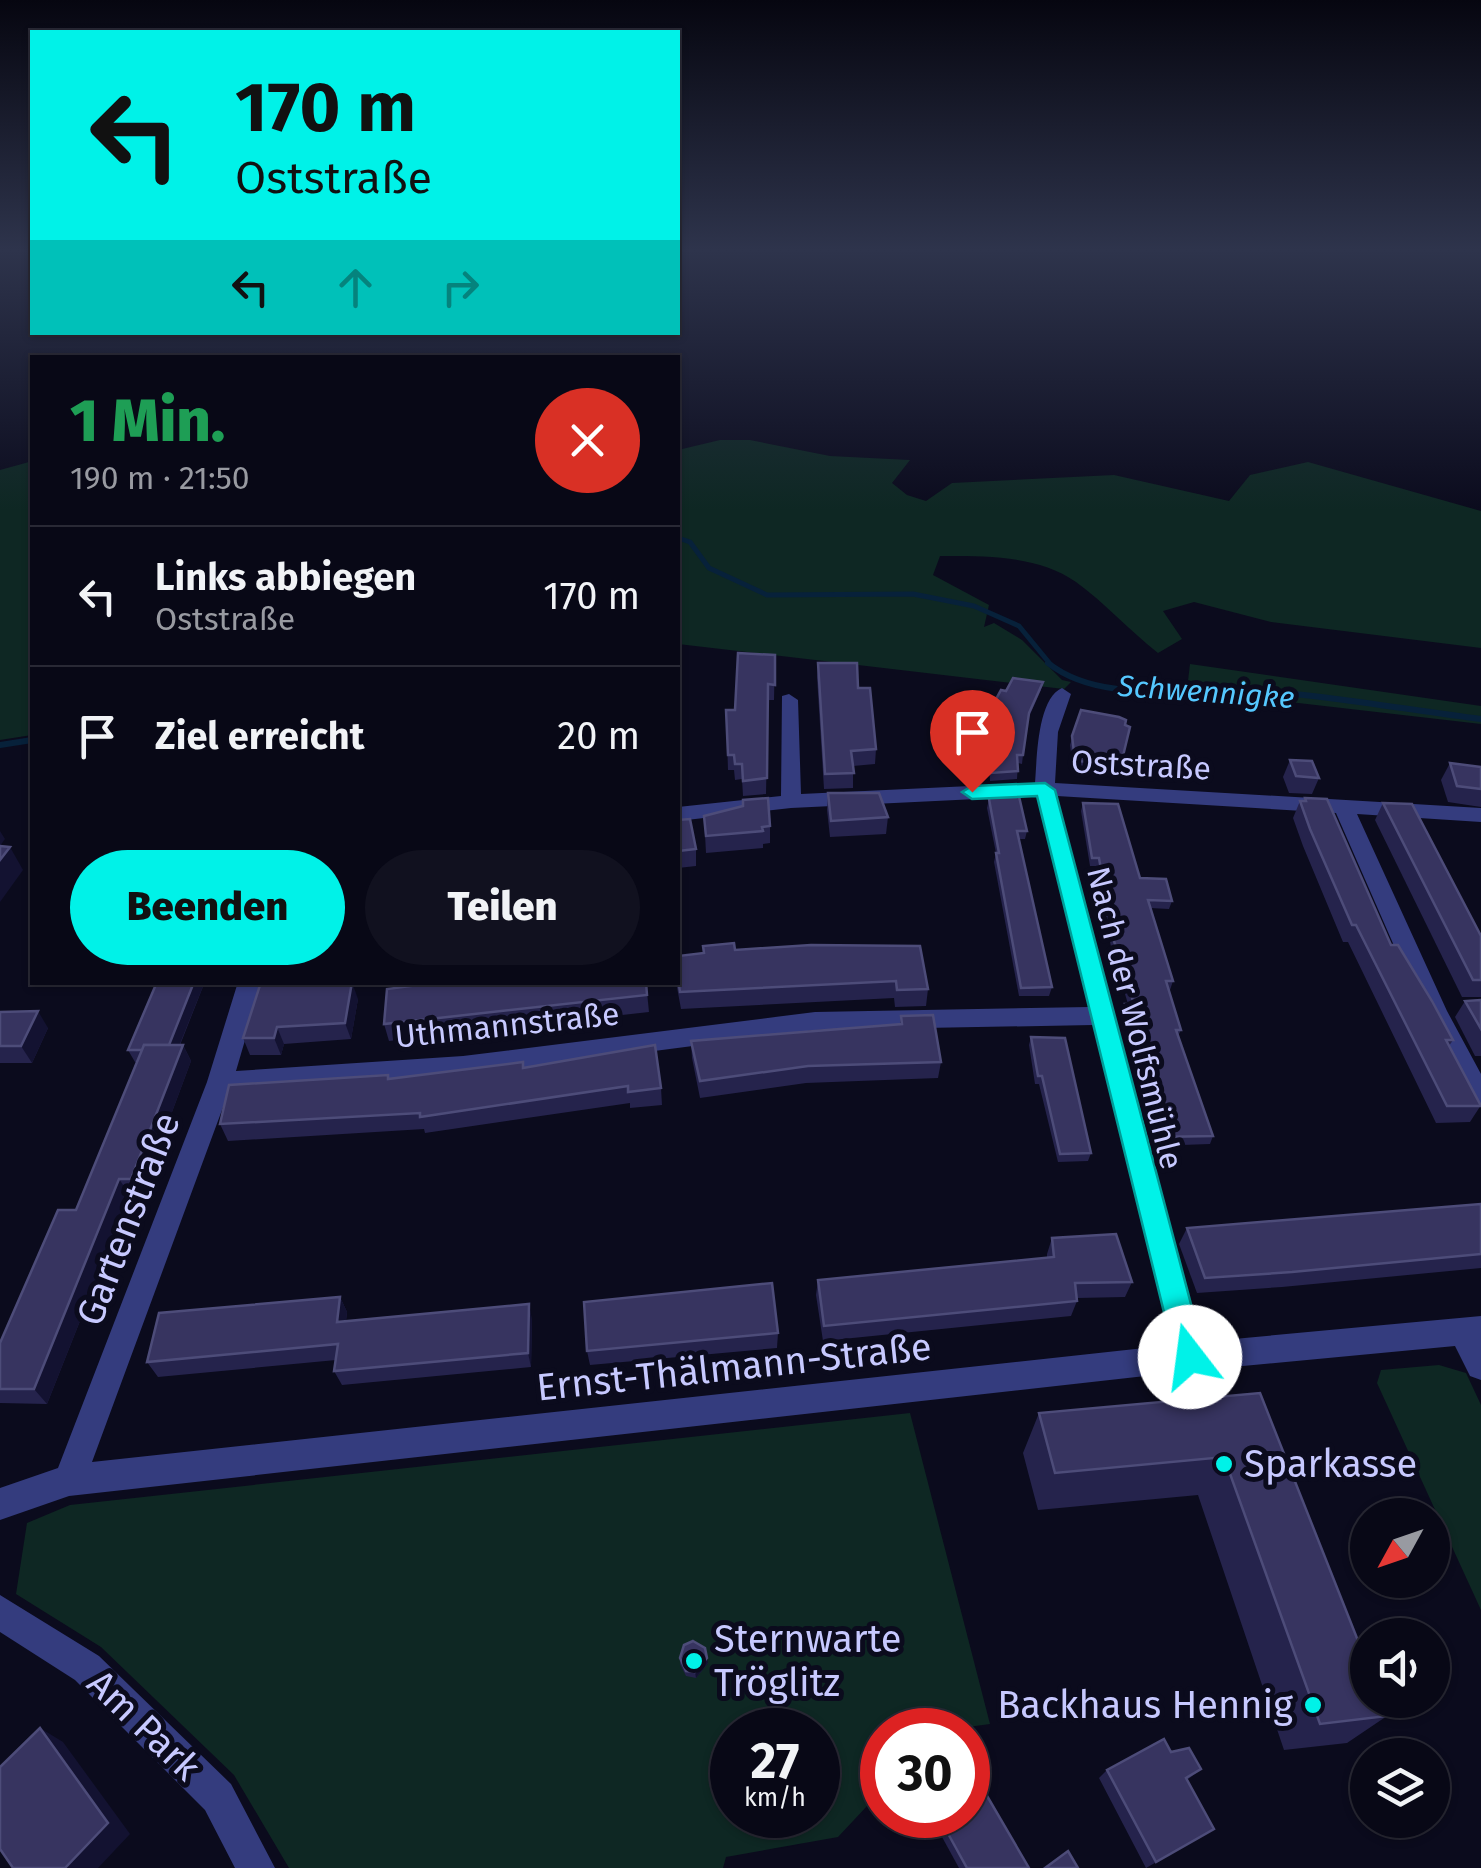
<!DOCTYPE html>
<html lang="de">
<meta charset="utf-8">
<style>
:root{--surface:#080816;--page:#11111f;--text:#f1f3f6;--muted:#989aa1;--line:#292935;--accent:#00f2e8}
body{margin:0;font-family:"Fira Sans",sans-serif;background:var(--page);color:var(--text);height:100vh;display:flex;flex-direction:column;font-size:38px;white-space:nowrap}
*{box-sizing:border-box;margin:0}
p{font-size:32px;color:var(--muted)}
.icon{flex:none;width:55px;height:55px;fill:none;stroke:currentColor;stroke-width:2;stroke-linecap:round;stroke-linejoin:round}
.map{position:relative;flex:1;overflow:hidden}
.drawer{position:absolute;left:30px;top:355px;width:650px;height:630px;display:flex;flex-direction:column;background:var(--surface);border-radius:0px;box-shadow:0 2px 8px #0004,0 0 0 2px var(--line)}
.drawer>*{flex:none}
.hud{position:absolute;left:30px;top:30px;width:650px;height:305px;border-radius:0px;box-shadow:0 2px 8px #0004,0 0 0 2px var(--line);background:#00f2e8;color:#111;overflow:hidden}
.needle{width:65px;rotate:230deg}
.fabs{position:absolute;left:1350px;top:1498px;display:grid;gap:20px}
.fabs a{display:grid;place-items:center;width:100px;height:100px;border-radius:50%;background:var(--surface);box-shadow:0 2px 8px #0004,0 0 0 2px var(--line);font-size:50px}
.speed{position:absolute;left:710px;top:1708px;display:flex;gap:20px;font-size:50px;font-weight:700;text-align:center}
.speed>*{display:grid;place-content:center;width:130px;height:130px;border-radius:50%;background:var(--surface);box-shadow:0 2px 8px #0004,0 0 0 2px var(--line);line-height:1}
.speed small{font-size:25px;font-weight:400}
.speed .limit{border:15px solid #d22;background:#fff;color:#111}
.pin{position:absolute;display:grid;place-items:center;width:85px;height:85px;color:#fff;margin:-102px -42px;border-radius:50% 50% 50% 0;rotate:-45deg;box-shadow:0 0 10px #0007}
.pin .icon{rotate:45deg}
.me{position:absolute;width:110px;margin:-55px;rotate:345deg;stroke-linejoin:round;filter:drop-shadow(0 0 8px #0008)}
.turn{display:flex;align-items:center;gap:35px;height:210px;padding:0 40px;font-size:45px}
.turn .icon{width:130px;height:130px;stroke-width:2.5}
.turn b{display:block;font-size:70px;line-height:85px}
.lanes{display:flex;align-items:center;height:95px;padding:0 40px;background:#0003;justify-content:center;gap:50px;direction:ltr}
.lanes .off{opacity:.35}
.round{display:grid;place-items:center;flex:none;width:105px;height:105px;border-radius:52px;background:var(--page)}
.summary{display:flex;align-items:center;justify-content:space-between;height:170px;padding:0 40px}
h1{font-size:60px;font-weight:800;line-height:75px;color:#1e9e55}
.action{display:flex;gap:20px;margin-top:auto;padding:20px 40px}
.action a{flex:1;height:115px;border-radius:60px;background:var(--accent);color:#111;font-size:40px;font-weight:800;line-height:115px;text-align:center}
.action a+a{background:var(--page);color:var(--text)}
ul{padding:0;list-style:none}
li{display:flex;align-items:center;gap:30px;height:140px;padding:0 40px;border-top:2px solid var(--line)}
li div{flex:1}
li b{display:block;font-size:38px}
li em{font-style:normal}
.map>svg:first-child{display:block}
</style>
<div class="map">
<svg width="1481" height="1868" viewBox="0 0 1481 1868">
<rect width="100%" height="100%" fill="#0b0b1d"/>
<g fill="#0e2723" fill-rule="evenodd">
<path d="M720,440H750L830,456L910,460L892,483L907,495L926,501L952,483L1114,475L1229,501L1250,475L1308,462L1481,511V648L1271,622L1194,602L1163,611L1182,639L1158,653C1130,631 1105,603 1076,582C1038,555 984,556 940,556L933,575L989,605L984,627L994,623L1022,640L1062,680L1071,682L1064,689L678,644V450Z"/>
<path d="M29,462L32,735L0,740V470Z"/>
<path d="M1190,664L1481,706V724L1254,698L1188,681Z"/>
<path d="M1439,1365L1466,1373L1481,1405V1610L1377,1383L1381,1370Z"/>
<path d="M910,1413L990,1724L946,1730H882V1790L838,1837L726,1857L723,1868H289L234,1775L101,1647L16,1594L27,1523L70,1505ZM732,1730H818V1815H732Z"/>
</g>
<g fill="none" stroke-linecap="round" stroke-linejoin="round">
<path stroke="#07213a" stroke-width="5" d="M678,538L690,542L709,568L767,595L913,594L974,606L1019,626L1051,665"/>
<g stroke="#07213a" stroke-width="6">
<path d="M1048,663C1100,704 1181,687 1243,690C1322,694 1402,709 1481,719"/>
<path d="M0,745L32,740"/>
</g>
<g fill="#343c7e" fill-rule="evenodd">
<path d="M1062,688L1071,694L1058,732L1055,783L1481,808V822L1357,814L1447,1011L1481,1074V1107L1472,1104L1423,1012L1336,813L1057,796L1201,1342L1481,1316V1380L1470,1376L1455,1346L1190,1371L69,1496L0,1520V1488L58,1468L207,1082L238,982H262L236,1071L463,1056L815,1012L1089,1007L1037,796L791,808L678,821V807L781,796L782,696L789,694L798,700L801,794L1035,783C1037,759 1037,699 1062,688ZM1093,1025L1172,1345L92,1462L229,1091L463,1076L815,1030Z"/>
<path d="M0,1595L99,1656L231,1784L275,1868H235L205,1810L75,1680L0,1632Z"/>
</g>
</g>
<g fill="#25234c">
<path d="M775,655L774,700H768L766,794L743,796L742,779L735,780L734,770H728L726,710H735Z"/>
<path d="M818,663L858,688L876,749L875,764L853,766V788L824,789L817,677Z"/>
<path d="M1041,690L1028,719L1023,755L1022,764L1018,763L1017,779L990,781L989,765L973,764V754L955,752L956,721L983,723L1006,691Z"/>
<path d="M1081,710L1130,727L1121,764H1114L1112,772L1073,769L1070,745Z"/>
<path d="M1290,760L1319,778L1312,794L1289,793L1283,777Z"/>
<path d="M1450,763L1481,767V807L1448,802L1441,780Z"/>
<path d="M828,793L888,817L886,834L830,837L827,810Z"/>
<path d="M1305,798L1391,945L1453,1040L1449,1046L1481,1105L1470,1122L1436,1123L1348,942H1343L1303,846L1293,818L1300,801H1303Z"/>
<path d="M989,799L1027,831L1025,839H1019L1052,987L1049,996H1019L994,862L996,853L987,808Z"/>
<path d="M1083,803L1140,878L1172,901L1169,909L1150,908L1173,981L1170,990H1168L1181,1030L1178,1036L1213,1136L1210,1144L1153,1146L1131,1061L1134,1054L1123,1012L1125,1004H1128L1111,947L1097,866H1090L1081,811Z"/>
<path d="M1383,803L1481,936V997H1462L1375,820Z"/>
<path d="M743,806L770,826V843L763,844V848L706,853L704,816Z"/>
<path d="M678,820L696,849V866L678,868Z"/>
<path d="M811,945L928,989L926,1006L895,1007L894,998L681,1009L676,982H678V956Z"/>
<path d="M157,982L204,984L180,1045H183L191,1061L141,1195H130L47,1404L0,1403V1343L76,1210L138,1062H135L128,1050Z"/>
<path d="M646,982L649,1012L389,1041L384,1024Z"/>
<path d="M358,999L351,1039L284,1044L281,1055H250L243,1038Z"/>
<path d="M1481,1000V1056H1475L1455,1017L1465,1001Z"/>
<path d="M0,1012L48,1028L32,1063H0Z"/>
<path d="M901,1016L941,1062L938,1078L806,1083L700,1098L692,1058L691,1041L900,1024Z"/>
<path d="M1031,1037L1091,1153L1088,1161L1058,1162L1039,1084H1035L1029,1045Z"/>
<path d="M524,1068L661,1088L662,1105L630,1108V1103L425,1133L424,1129L228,1141L220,1124Z"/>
<path d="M1481,1204V1268L1282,1287L1197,1293L1179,1244L1187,1228Z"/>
<path d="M1052,1238L1132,1282L1125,1297L1077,1298V1301L1071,1316L823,1341L816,1295L818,1280L1047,1258V1254Z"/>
<path d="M340,1297L347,1312L346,1321L532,1319L531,1367L342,1385L334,1371L336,1360L158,1377L147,1362Z"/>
<path d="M778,1333L777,1348L590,1365L587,1351Z"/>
<path d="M1260,1393L1387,1716L1347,1743L1284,1750L1198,1495L1038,1510L1023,1453L1039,1413Z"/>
<path d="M680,1658L708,1663L696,1678L686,1676L680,1664Z"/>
<path d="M1171,1752L1201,1769L1187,1780L1214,1829L1146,1868L1099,1778L1107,1770Z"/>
<path d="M940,1819L1029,1868H959L936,1826Z"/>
</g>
<g fill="#131231">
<path d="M0,831L5,839L0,846Z"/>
<path d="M10,847L23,870L0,902V860Z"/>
<path d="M194,982L204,984L173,1061L167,1050Z"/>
<path d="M352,982L358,999L351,1039L345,1023Z"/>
<path d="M38,1011L48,1028L32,1063L21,1046Z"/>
<path d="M277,1027L284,1044L281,1055L274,1038Z"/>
<path d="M183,1045L191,1061L141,1195L131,1179Z"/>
<path d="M119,1179L130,1195L47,1404L34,1389Z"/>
<path d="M340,1297L347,1312L344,1336L337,1322Z"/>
<path d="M529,1304L532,1319L531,1367L528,1353Z"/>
<path d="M707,1658L708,1663L696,1678L695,1672Z"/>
<path d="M40,1728L63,1742L130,1834L98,1868H65Z"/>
</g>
<g fill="#373460" stroke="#4d4c79" stroke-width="2.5">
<path d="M738,653L775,655V685L768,684L767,778L743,781L742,764H735L734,755H728L726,710H735Z"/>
<path d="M818,663H857L858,688H870L876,749L851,751L854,773L825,774Z"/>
<path d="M1013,678L1043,682L1029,713L1023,755H1017L1018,771L991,773V757L974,756V745L956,744V721L983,723L1001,690L1006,691Z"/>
<path d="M1081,710L1119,717L1126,720L1125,725L1130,727L1123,756L1113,755L1114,763L1075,761L1072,736Z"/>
<path d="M1290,760L1312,761L1319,778L1296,776Z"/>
<path d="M1450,763L1481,767V789L1457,786Z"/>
<path d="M1018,792L1027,831H1017L1052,987L1021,988L996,853H999L989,799L992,794Z"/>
<path d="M828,793H879L888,817L831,821Z"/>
<path d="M768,798L770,826L762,827L763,831L706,836L704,816L743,806V800Z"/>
<path d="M1305,798L1327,799L1391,945H1398L1432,1001L1453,1040H1446L1481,1106H1447L1356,925H1352L1310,829L1300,801H1306Z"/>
<path d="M1083,803L1118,804L1140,878L1166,879L1172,901L1148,900L1173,981H1166L1181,1030H1176L1213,1136L1157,1137L1134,1052H1139L1125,1004H1134L1113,938L1099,858H1092Z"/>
<path d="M1383,803L1412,804L1481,936V980H1473Z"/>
<path d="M690,819L696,849L678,851V820Z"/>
<path d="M0,846L10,847L0,860Z"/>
<path d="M734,943L735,950L811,945L920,946L928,989L897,990L896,981L680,992L678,979V956L704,953L703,946Z"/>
<path d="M157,982H194L169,1045H144L143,1050H128Z"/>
<path d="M261,982H352L345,1023L277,1027L274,1038H243Z"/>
<path d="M442,982H646L647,995L384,1024L387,989Z"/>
<path d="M1481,1000V1029L1465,1001Z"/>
<path d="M38,1011L21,1046H0V1012Z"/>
<path d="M933,1015L941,1062L808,1066L700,1081L691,1041L902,1024L901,1016Z"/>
<path d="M1031,1037L1065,1038L1091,1153L1060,1154L1042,1076H1038Z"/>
<path d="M144,1045H183L131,1179H119L34,1389H0V1343L58,1210H76Z"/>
<path d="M655,1045L661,1088L628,1092V1086L420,1117V1113L220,1124L229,1085L388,1075V1079L523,1062V1068Z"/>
<path d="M1481,1204V1254L1292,1272L1205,1278L1187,1228Z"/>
<path d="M1116,1234L1132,1282L1075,1283L1077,1301L824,1326L818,1280L1054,1257L1052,1238Z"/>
<path d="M772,1283L778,1333L587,1351L584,1302Z"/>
<path d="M340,1297L337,1322L529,1304L528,1353L334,1371L338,1344L147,1362L159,1313Z"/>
<path d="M1260,1393L1368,1666V1700H1381L1387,1716L1320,1724L1224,1457L1055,1473L1039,1413Z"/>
<path d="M693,1641L705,1648L707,1658L695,1672L686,1671L680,1658L684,1645Z"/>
<path d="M40,1728L108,1823L65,1868H13L0,1849V1767Z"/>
<path d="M1164,1739L1171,1752L1189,1748L1201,1769L1186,1778L1214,1829L1156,1862L1107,1770Z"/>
<path d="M983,1789L1029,1868H967L940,1819L946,1815H968V1800Z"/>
<path d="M1068,1851L1078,1868H1045Z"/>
</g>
<linearGradient id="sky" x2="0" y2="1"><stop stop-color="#060610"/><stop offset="0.49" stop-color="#2e344c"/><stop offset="1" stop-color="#2e344c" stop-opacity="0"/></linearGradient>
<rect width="1481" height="510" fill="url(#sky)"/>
<path fill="#00f2e8" stroke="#009d97" stroke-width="2.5" d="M1045,783L1055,790L1205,1357L1200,1367L1190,1371L1179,1367L1175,1357L1037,796L972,799L962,792L972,786Z"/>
<g fill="#00f2e8" stroke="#0b0b1d" stroke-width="4">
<circle cx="1224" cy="1464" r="10"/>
<circle cx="694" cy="1661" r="10"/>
<circle cx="1313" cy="1705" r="10"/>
</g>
<g text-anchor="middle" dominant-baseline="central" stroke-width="10" stroke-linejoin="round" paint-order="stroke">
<g font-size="30" font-style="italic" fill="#55c8ff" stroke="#0b0b1d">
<text transform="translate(1206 692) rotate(4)">Schwennigke</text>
</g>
<g font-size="32" fill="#c7c9ff" stroke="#0b0b1d">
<text transform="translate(1141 765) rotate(3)">Oststraße</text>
<text transform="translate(1135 1018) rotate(76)">Nach der Wolfsmühle</text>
<text transform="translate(507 1025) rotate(-6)">Uthmannstraße</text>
</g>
<g font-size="38" fill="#c7c9ff" stroke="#0b0b1d">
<text transform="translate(128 1219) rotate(-69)">Gartenstraße</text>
<text transform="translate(734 1367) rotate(-6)">Ernst-Thälmann-Straße</text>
<text transform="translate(144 1725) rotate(44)">Am Park</text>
</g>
<g font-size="38" fill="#c7c9ff" stroke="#0b0b1d" text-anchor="start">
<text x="1244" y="1464">Sparkasse</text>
<text x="714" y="1639">Sternwarte<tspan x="714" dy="44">Tröglitz</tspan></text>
<text x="1293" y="1705" text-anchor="end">Backhaus Hennig</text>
</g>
</g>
</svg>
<div class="fabs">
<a><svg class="needle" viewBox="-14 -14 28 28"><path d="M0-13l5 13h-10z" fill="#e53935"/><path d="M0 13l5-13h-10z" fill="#989aa1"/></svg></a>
<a><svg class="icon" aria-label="sound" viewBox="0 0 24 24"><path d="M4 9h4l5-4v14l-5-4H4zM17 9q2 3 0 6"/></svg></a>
<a><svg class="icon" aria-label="layers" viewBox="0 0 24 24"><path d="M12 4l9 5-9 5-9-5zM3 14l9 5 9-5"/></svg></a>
</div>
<div class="speed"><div>27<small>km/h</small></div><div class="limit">30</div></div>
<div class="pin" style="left:972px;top:792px;background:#d93025"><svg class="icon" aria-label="arrive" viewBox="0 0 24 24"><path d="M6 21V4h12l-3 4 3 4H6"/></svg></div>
<svg class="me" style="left:1190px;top:1357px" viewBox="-20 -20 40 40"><circle r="19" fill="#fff"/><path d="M0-13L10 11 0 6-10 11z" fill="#00f2e8"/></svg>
<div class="hud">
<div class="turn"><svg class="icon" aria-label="left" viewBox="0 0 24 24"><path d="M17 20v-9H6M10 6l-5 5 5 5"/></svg><div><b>170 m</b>Oststraße</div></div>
<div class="lanes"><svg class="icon" aria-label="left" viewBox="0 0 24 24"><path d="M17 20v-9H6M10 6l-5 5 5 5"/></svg><svg class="icon off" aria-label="ahead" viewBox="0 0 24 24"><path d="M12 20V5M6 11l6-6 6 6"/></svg><svg class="icon off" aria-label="right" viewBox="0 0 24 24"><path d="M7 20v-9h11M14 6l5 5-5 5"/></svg></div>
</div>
<section class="drawer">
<div class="summary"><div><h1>1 Min.</h1><p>190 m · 21:50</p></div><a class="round" style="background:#d93025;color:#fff"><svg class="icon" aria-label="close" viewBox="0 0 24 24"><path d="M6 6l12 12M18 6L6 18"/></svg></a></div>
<ul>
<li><svg class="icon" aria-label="left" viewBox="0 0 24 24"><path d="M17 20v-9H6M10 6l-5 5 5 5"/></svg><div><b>Links abbiegen</b><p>Oststraße</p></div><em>170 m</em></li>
<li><svg class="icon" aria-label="arrive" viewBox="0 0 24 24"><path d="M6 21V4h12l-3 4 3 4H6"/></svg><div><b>Ziel erreicht</b></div><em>20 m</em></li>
</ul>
<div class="action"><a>Beenden</a><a>Teilen</a></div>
</section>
</div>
